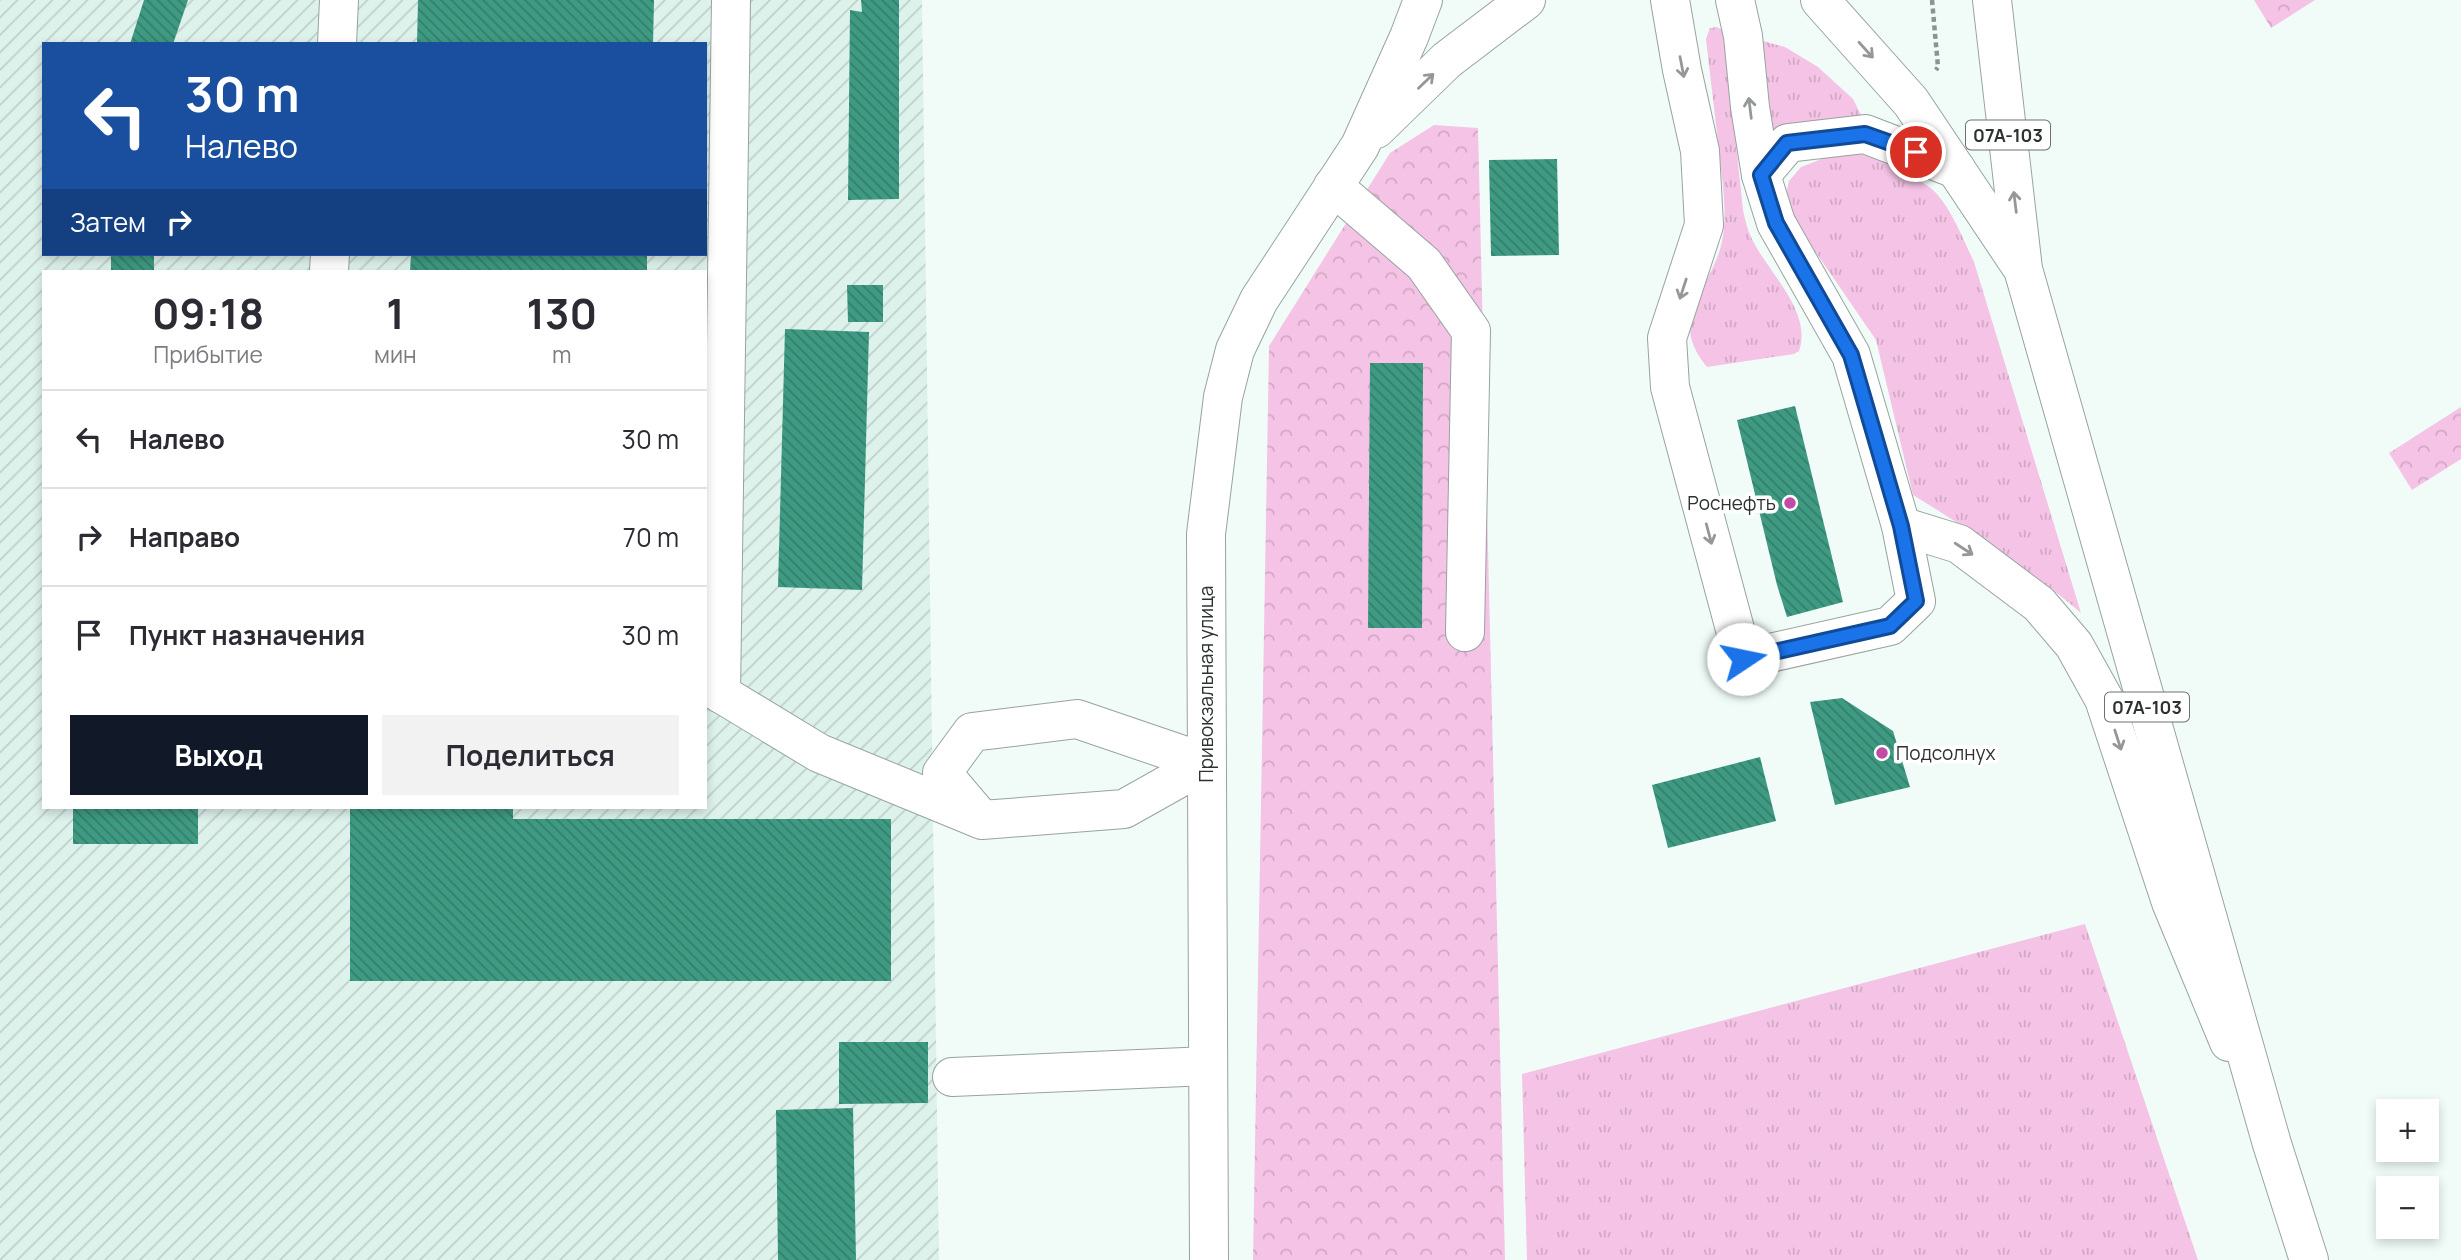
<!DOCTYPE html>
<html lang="ru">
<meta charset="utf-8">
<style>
:root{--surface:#fff;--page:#f2f2f3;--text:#2b2b33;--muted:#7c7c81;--line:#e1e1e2;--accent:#111827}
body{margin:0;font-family:Manrope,sans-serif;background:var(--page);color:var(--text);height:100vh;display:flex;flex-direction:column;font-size:26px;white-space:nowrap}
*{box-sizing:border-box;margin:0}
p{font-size:23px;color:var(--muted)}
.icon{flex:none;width:38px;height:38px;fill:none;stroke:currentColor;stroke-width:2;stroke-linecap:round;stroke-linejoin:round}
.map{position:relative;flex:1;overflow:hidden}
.panel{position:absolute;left:42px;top:270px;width:665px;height:539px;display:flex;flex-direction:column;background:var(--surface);border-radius:0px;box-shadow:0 4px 10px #0003}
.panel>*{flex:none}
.hud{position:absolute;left:42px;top:42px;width:665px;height:214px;border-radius:0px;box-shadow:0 4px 10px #0003;background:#1a4fa0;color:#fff;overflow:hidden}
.buttons{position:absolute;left:2376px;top:1099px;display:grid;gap:14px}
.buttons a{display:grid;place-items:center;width:63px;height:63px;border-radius:0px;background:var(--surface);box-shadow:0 4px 10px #0003;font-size:35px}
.pin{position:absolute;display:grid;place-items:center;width:60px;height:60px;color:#fff;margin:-30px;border:4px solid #fff;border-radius:50%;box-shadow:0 2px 7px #0007}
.me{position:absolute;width:77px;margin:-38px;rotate:79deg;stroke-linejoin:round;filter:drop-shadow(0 0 5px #0008)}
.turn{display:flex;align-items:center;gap:24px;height:147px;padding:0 28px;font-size:32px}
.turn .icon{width:91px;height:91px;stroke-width:2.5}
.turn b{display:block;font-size:49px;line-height:60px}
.then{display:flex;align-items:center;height:66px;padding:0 28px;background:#0003;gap:14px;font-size:26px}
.eta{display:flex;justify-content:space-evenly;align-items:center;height:119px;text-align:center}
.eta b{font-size:42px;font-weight:700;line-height:49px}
.action{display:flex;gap:14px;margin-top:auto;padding:14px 28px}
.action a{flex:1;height:80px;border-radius:0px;background:var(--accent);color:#fff;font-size:28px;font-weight:700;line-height:80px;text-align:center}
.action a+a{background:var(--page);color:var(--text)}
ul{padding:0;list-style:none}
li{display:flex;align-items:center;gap:21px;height:98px;padding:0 28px;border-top:2px solid var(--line)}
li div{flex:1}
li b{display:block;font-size:26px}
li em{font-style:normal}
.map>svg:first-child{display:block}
</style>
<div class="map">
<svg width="2461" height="1260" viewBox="0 0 2461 1260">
<defs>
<pattern id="industrial-furrows" width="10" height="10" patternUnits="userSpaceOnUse" patternTransform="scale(1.75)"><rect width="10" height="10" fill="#def2ec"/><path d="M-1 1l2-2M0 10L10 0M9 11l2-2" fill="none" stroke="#bfd0cb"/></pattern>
<pattern id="grass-tufts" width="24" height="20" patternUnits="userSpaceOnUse" patternTransform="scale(1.75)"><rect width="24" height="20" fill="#f4c3e5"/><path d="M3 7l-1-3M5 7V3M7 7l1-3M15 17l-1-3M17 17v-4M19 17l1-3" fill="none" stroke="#d2a8c5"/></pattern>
<pattern id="forest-crowns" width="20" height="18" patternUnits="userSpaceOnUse" patternTransform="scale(1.75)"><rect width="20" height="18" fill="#f4c3e5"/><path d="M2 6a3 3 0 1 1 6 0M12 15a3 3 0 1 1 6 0" fill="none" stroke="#d2a8c5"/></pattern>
<pattern id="building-back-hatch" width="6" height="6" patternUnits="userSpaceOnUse" patternTransform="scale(1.75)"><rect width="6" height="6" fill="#3e9a82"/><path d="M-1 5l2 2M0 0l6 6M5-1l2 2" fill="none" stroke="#347e6b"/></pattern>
</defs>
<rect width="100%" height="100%" fill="#f1fcf8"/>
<path fill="url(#industrial-furrows)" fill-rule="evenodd" d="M0,0H922L939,1260H0ZM44,44H705V254H44ZM44,271H705V807H44Z"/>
<g fill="url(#grass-tufts)">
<path d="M1717,27L1724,31L1743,210C1745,219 1747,229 1751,237C1767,272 1813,311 1799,351L1794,354L1707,367C1664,316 1715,288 1723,236C1727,207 1722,179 1719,151C1715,114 1710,76 1706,39L1710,28Z"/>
<path d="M1763,41L1785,47L1818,67L1853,99L1866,125L1773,137Z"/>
<path d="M1852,152C1873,156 1922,178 1936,193C1953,212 1963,239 1974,262L2081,613C2028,568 1972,531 1913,495L1876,340L1795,222L1786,194L1789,181L1801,167L1837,153Z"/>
<path d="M2085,924L2198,1260H1527L1522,1074Z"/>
</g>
<g fill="url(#forest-crowns)">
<path d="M2254,0H2315L2271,28Z"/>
<path d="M1434,125L1478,128L1505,1260H1253L1269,346L1390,153Z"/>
<path d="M2461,407V459L2412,490L2389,453Z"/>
</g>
<g fill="url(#building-back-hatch)">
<path d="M144,0H188L173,44H130Z"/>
<path d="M418,0H654L653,44H417Z"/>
<path d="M861,0H899V199L848,200L850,10L862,12Z"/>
<path d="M1557,159L1559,255L1491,256L1489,160Z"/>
<rect x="111" y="254" width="43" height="17"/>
<path d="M411,254H647V271H410Z"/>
<path d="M847,285H883V322H848Z"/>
<path d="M785,329L869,332L862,590L778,587Z"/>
<path d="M1370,363H1423L1422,628H1368Z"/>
<path d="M1795,406L1843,602L1787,617L1777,585L1737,420Z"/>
<path d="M1842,698L1893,731L1910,787L1835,805L1810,702Z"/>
<path d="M1760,757L1776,821L1668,848L1652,785Z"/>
<rect x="73" y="807" width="125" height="37"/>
<path d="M350,807H513V819H891V981H350Z"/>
<path d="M839,1042H928V1103L839,1104Z"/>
<path d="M853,1108L856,1260H778L776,1110Z"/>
</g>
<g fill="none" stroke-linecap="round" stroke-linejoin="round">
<defs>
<g id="minor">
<path d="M1670,0L1682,70L1700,151L1704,225L1667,338L1670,387L1743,659L1890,626L1916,601L1901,526L1851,355L1776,223L1761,175L1750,107L1743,36L1735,0"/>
<path d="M337,44L339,0"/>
<path d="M1376,129L1447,60L1526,0"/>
<path d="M1761,175L1788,143L1865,134L1956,169"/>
<path d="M1333,186L1424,264L1471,331L1465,632"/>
<path d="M329,271L330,254"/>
<path d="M1901,526L1959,544L2039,604L2074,645L2104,699L2171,902L2229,1042"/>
<path d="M705,684L819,753L982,820L1124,809L1206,763L1077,719L972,732L942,773L982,820"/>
<path d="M721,694L731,0"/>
<path d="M952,1077L1208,1066"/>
<path d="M1209,1260L1206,534L1223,397L1235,350L1259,300L1360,146L1409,37L1423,0"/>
</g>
<g id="major">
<path d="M1820,0L1911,102L2020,265"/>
<path d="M1992,0L2023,269L2272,1144L2309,1260"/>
</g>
</defs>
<use href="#minor" stroke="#98a39f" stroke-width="40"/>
<use href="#major" stroke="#98a39f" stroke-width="40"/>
<path stroke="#8c9491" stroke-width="4.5" stroke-dasharray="5 3.5" stroke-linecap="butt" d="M1932,0L1938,67L1936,70"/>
<use href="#minor" stroke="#fff" stroke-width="38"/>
<use href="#major" stroke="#fff" stroke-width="38"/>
</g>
<defs><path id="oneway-shaft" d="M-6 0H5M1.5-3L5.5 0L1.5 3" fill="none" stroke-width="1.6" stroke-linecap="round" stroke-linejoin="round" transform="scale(1.75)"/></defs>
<g stroke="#969898">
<use href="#oneway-shaft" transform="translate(1866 50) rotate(48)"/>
<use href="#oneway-shaft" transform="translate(1682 67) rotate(79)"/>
<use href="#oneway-shaft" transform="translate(1426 81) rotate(-44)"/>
<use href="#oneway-shaft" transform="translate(1750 108) rotate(-97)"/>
<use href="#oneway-shaft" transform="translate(2015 202) rotate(-97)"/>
<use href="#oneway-shaft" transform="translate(1683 289) rotate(108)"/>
<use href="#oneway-shaft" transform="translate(1709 534) rotate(75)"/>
<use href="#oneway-shaft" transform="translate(1964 549) rotate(33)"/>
<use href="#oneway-shaft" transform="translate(2118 740) rotate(72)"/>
</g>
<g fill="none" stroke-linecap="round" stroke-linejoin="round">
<defs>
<path id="route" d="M1743,659L1890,626L1916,601L1901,526L1851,355L1776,223L1761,175L1787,143L1865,134L1916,152"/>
</defs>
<use href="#route" stroke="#114b97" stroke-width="18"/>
<use href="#route" stroke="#1a73e8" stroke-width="12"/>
</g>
<g fill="#c04ca5" stroke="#fff" stroke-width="2.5">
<circle cx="1790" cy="503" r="7"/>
<circle cx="1882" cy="753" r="7"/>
</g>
<g text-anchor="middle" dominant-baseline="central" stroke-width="7" stroke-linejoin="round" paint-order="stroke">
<g fill="#fff" stroke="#6c706e" stroke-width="2">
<rect x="1966" y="120.5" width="84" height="29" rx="5"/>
<rect x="2105" y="692.5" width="84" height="29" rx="5"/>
</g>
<g font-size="18" font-weight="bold" fill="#2d3230">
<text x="2008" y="135">07А-103</text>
<text x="2147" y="707">07А-103</text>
</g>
<g font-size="19" fill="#2d3230" stroke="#fff" text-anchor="end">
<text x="1776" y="503">Роснефть</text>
<text x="1896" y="753" text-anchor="start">Подсолнух</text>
</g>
<g font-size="19" fill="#2d3230" stroke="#fff">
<text transform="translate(1206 684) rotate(-90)">Привокзальная улица</text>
</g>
</g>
</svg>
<div class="buttons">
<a>+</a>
<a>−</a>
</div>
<div class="pin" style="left:1916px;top:152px;background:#d93025"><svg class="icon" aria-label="arrive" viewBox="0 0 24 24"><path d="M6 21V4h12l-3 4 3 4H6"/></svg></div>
<svg class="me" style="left:1743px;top:659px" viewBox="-20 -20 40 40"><circle r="19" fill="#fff"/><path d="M0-13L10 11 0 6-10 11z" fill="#1a73e8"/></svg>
<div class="hud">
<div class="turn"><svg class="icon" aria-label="left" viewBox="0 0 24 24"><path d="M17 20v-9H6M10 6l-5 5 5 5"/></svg><div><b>30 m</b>Налево</div></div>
<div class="then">Затем<svg class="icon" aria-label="right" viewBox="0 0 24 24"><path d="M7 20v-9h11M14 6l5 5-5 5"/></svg></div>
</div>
<section class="panel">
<div class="eta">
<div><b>09:18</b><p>Прибытие</p></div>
<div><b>1</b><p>мин</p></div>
<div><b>130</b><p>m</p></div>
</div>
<ul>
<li><svg class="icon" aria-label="left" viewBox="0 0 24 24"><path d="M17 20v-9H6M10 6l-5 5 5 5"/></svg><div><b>Налево</b></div><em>30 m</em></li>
<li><svg class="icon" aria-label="right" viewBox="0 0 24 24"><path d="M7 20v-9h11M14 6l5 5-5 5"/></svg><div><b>Направо</b></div><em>70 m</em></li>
<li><svg class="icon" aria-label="arrive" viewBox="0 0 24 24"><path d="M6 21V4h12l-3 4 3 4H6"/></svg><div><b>Пункт назначения</b></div><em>30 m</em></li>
</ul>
<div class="action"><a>Выход</a><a>Поделиться</a></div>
</section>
</div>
